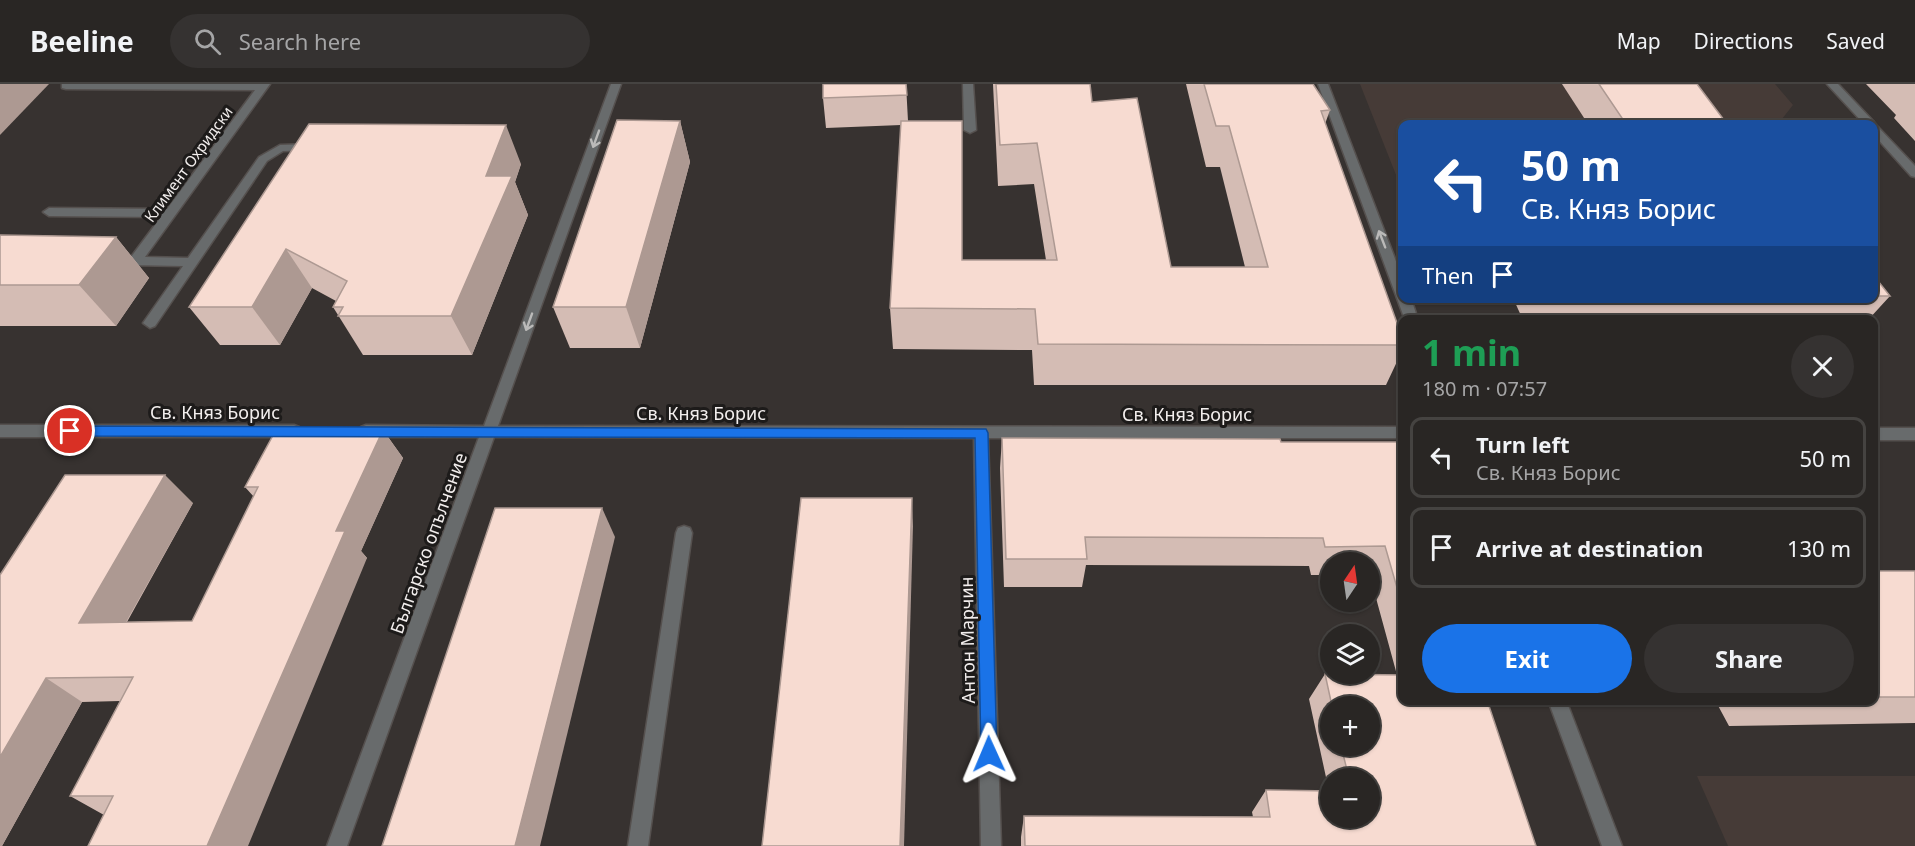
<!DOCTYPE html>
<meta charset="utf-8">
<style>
:root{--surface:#292624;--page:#353231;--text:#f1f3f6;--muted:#a5a5a6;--line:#454341;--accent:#1a73e8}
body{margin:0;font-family:"Noto Sans",sans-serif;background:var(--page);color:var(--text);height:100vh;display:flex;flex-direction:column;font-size:22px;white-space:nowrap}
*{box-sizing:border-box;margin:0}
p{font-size:20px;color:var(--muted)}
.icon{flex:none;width:33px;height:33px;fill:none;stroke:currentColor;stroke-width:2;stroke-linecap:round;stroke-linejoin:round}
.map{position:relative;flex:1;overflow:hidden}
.panel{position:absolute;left:1398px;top:231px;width:480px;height:390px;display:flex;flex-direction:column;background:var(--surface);border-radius:12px;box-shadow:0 2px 4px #0004,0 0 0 2px var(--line)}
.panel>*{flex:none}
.top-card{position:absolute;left:1398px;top:36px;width:480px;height:183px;border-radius:12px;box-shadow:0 2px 4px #0004,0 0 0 2px var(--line);background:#1a4fa0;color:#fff;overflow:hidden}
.needle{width:39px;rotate:13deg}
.controls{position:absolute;left:1320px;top:468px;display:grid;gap:12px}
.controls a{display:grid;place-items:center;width:60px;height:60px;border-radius:50%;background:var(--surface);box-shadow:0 2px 4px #0004,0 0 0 2px var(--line);font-size:30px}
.pin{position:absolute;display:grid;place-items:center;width:51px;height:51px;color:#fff;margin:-26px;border:3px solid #fff;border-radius:50%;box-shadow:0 2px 6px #0007}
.me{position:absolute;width:66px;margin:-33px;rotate:359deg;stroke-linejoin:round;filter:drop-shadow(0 0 4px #0008)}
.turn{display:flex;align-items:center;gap:21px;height:126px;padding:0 24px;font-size:27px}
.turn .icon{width:78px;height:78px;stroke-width:2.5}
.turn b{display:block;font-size:42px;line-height:51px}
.then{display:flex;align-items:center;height:57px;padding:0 24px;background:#0003;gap:12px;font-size:22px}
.round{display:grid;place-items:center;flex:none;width:63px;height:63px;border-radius:32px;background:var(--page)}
.summary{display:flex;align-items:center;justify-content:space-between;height:102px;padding:0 24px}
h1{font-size:36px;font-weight:700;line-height:45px;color:#1e9e55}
.primary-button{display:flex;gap:12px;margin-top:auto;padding:12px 24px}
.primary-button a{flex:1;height:69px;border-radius:36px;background:var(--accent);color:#fff;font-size:24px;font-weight:700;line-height:69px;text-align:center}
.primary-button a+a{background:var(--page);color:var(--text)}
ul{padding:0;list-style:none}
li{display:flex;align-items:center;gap:18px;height:81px;margin:0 12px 9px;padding:0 12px;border:3px solid var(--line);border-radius:12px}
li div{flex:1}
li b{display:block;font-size:22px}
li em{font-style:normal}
header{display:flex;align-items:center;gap:36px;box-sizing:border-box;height:84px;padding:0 30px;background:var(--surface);border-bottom:2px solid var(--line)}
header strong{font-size:28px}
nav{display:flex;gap:33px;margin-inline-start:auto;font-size:21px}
.search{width:420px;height:54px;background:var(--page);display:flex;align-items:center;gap:15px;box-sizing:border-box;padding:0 21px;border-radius:33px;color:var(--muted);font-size:22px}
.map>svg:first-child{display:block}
</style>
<header>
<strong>Beeline</strong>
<div class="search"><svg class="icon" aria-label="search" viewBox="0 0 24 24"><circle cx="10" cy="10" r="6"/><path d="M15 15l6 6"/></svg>Search here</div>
<nav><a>Map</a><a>Directions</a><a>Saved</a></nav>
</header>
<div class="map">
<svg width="1915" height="762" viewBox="0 0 1915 762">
<rect width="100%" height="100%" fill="#373230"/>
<g fill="#463b37">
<path d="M1360,0H1775L1793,21L1778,40H1402V106Z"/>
<path d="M1697,692H1915V762H1728Z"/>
</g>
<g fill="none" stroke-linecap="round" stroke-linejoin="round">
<defs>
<g id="service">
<path d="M62,0H270L145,173L188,174L259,73L280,61L312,60L318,63L312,66L283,67L267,77L155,242L150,244L143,239L183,182L129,181L123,177L125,174L131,173L161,133L49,132L43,128L49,124L167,125L255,6L66,5L62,4Z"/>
<path d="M1827,0H1838L1874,38V42L1878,43L1915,82V93L1911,92L1874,51V40H1864Z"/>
</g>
<g id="minor">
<path d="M611,0H621L498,342L1402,343V354H988L1001,762H981L974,354L494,353L347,762H327L479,353H366L361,351L359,347L361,343L366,341L484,342Z"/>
<path d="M963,0H973L976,46L970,49L964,46Z"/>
<path d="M1318,0H1328L1402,193V214H1411L1418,236H1405Z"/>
<path d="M0,341H294L299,343L301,347L299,351L294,353H0Z"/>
<rect x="1874" y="344" width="41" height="12"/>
<path d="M684,442L690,444L692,449L648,762H628L676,449L678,444Z"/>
<path d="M1548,616H1566L1622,762H1602Z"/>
</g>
</defs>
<use href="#service" stroke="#55504e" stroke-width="3"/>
<use href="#minor" stroke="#55504e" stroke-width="3"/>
<use href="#service" fill="#686b6c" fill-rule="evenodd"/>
<use href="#minor" fill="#686b6c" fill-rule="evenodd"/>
</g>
<g fill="#d4bcb4" fill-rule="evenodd">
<path d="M906,0L908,37L962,176H1046L1034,100L998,102L993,0H1090L1092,18L1171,183H1245L1220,83H1206L1186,0H1313L1330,26L1325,40L1402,253V267L1386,301H1034L1032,266L893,265L890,224L901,41L826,44L823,14Z"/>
<path d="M1562,0H1697L1727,40H1588Z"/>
<path d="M1866,0H1915V57L1894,34L1896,31Z"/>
<path d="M680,37L690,78L640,264H570L553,223Z"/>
<path d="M309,40L521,80L515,98L528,131L472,271H363L333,223L336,217L312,204L280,261H220L189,223Z"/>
<path d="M0,151L116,153L149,194L116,242H0Z"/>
<path d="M1874,192L1890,212L1868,236H1523L1513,214H1874Z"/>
<path d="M383,346L403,374L361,467L367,474L104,731L70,712L120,617L82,618L2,762L0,491L193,419L127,538L192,537L254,413L245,403Z"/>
<path d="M1002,354L1281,358H1402V616L1536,762H1021V753L1024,732L1253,733L1252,728L1266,706L1329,707L1309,615L1325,590L1397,591L1370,492V478H1330V491H1311L1309,482L1086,481L1082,503H1004L1000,384ZM1330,622H1370V662H1330ZM1330,694H1370L1330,734Z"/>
<path d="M1874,487H1915V639L1729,642L1715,616H1874Z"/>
</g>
<g fill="#ad9992">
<path d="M0,0H49L0,51Z"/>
<path d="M680,37L690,78L640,264L626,223Z"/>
<path d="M506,41L521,80L515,98L528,131L472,271L451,232L486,92Z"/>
<path d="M116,153L149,194L116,242L79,201Z"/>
<path d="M286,165L312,204L280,261L252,223Z"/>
<path d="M383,346L403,374L361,467L367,474L248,762H207L336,447Z"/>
<path d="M165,391L193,419L112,563L79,539Z"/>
<path d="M912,414L913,442L904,762H900Z"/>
<path d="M602,424L615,453L540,762H515Z"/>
<path d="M46,594L82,618L2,762H0V673Z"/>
</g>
<g fill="#f7dbd1" stroke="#ad9992" stroke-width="1.5">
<path d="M823,0H906L907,11L823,14Z"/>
<path d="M996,0H1090L1092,18L1137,14L1171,183H1268L1229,42H1216L1204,0H1313L1330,26L1321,27L1402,253V261L1038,260L1035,225L890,224L901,37H962V176H1057L1037,59L1000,61Z"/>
<path d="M1599,0H1697L1727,40H1626Z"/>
<path d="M617,36L680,37L626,223H553Z"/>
<path d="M309,40L506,41L486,92H512L451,232H338L343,223H333L347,197L286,165L252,223H189Z"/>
<path d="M0,151L116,153L79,201H0Z"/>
<path d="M1874,192L1890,212H1874Z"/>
<path d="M277,344L383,346L336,447H345L207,762H88L113,712H70L133,593L46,594L0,673V491L65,391H165L79,539L192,537L258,403H245Z"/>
<path d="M1002,354L1280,355L1281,358H1402V521L1385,462L1325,463L1323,454L1085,453L1087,475H1006Z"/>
<path d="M801,414H912L900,762H762Z"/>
<path d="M495,424H602L515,762H382Z"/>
<rect x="1874" y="487" width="41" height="126"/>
<path d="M1325,590L1402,591V616H1487L1536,762H1025L1024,732L1270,733L1266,706L1330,707V734H1370V694H1349L1341,662H1370V622H1332Z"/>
</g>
<defs><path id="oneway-shaft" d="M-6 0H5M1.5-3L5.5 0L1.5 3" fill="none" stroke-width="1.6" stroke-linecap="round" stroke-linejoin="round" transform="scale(1.5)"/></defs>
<g stroke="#bbbab9">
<use href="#oneway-shaft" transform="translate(596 55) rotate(110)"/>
<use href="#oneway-shaft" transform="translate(1382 155) rotate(-111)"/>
<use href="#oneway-shaft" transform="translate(529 238) rotate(110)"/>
</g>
<path fill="#1a73e8" stroke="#114b97" stroke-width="1.5" d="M70,342L986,345L988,349L997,670L995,676L989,678L983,676L981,670L975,354L70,352L63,347Z"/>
<g text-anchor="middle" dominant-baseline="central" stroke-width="6" stroke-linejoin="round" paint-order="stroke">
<g font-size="15" fill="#f2eeed" stroke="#1d1b1a">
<text transform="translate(188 80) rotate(-54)">Климент Охридски</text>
</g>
<g font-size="18" fill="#f2eeed" stroke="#1d1b1a">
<text x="215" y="328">Св. Княз Борис</text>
<text x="701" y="329">Св. Княз Борис</text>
<text x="1187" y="330">Св. Княз Борис</text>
<text transform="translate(428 459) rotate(-70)">Българско опълчение</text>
<text transform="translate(967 556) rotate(-91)">Антон Марчин</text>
</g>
</g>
</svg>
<div class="controls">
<a><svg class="needle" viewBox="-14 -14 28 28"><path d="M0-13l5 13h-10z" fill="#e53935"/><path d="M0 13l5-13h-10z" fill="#a5a5a6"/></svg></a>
<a><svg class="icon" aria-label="layers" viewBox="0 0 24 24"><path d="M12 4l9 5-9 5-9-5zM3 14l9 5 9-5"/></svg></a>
<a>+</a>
<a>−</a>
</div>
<div class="pin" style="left:70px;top:347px;background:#d93025"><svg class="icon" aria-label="arrive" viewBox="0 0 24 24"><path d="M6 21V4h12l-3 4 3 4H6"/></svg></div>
<svg class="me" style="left:989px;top:670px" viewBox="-20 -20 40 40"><path d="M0-17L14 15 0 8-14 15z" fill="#1a73e8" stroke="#fff" stroke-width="4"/></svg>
<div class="top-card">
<div class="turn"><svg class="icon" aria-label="left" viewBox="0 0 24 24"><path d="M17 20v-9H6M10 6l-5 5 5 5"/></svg><div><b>50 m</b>Св. Княз Борис</div></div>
<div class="then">Then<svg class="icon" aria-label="arrive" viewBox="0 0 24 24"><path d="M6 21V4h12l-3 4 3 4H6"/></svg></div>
</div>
<section class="panel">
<div class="summary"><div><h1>1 min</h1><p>180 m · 07:57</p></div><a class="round"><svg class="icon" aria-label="close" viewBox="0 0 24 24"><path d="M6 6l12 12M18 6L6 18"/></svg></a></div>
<ul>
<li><svg class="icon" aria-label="left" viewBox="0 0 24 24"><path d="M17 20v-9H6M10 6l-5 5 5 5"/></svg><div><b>Turn left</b><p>Св. Княз Борис</p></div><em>50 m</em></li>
<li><svg class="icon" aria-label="arrive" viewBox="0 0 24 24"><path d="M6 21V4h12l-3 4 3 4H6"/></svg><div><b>Arrive at destination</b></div><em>130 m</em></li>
</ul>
<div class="primary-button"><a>Exit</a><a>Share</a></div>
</section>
</div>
